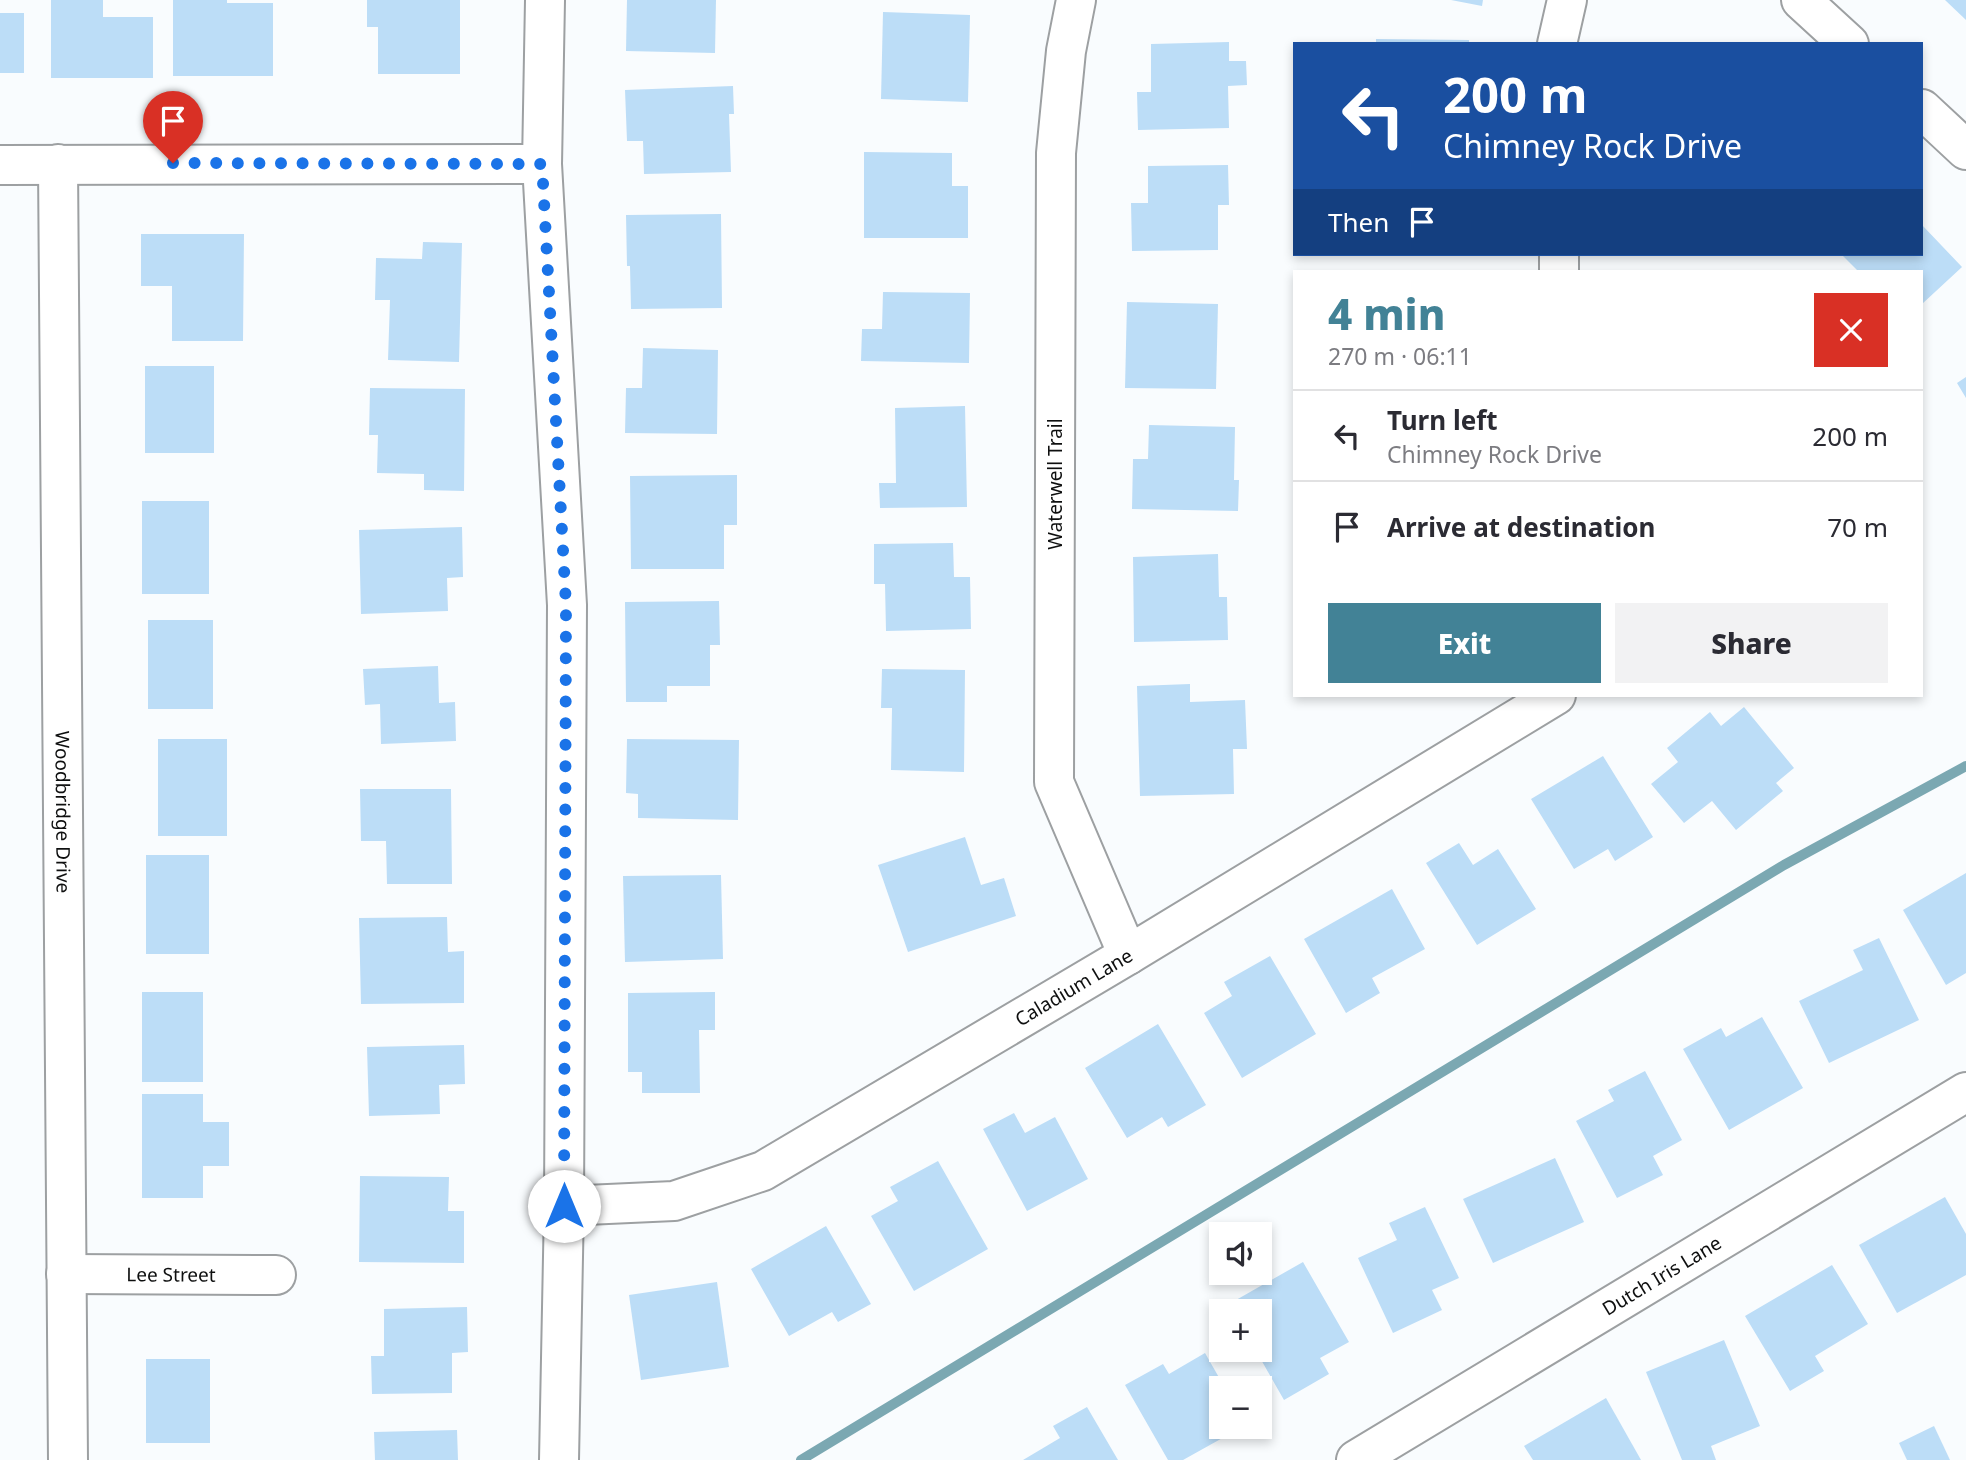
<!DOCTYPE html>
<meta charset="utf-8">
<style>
:root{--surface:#fff;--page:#f2f2f3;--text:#2b2b33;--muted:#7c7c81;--line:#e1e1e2;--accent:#428296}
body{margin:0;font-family:"Noto Sans",sans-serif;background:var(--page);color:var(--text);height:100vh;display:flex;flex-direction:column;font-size:26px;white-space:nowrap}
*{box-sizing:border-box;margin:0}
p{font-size:23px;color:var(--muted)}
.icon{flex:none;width:38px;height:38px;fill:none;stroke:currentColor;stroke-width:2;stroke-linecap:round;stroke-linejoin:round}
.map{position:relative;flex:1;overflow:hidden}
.drawer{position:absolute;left:1293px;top:270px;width:630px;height:427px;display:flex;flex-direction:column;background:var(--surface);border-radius:0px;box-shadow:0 4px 10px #0003}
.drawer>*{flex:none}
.top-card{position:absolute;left:1293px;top:42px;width:630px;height:214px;border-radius:0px;box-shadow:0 4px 10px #0003;background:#1a4fa0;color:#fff;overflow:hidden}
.controls{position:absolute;left:1209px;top:1222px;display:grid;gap:14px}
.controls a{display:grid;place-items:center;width:63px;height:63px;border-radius:0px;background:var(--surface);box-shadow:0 4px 10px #0003;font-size:35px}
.pin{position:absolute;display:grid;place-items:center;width:60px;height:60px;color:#fff;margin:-72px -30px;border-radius:50% 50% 50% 0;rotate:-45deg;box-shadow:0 0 7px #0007}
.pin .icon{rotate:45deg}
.me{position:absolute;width:77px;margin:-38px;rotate:0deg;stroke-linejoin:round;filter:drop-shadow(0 0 5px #0008)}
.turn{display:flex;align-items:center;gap:24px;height:147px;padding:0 35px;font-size:32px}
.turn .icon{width:91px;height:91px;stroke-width:2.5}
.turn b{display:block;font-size:49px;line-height:60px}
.then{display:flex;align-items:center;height:66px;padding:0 35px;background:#0003;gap:14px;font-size:26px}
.round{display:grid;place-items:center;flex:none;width:74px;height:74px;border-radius:0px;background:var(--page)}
.overview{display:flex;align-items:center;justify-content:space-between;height:119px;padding:0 35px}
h1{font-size:42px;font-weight:800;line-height:52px;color:var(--accent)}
.action{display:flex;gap:14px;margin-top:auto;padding:14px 35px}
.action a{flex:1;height:80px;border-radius:0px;background:var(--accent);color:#fff;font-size:28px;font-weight:800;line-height:80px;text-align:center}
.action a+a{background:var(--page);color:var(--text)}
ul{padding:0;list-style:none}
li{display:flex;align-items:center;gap:21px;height:91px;padding:0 35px;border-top:2px solid var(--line)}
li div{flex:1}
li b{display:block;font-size:26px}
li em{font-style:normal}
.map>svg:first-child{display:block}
</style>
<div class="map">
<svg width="1966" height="1460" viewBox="0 0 1966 1460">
<rect width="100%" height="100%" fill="#f9fcfe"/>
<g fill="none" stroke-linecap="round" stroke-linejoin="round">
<path stroke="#7ba8b2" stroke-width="10" d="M801,1460L1784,865L1966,766"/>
</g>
<g fill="#bcddf7">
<path d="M51,0H103V17H153V78H51Z"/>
<path d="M173,0H227V3H273V76H173Z"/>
<path d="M367,0H460V74H378V27H367Z"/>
<path d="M627,0H716L715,53L626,51Z"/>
<path d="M1451,0H1483L1482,6Z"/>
<path d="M1945,0H1966V20Z"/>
<path d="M883,12L970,15L968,102L881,99Z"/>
<rect x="0" y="13" width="24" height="60"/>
<path d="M1376,39L1469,40V44H1376Z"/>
<path d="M1229,42V61H1246L1247,85L1228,86L1229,128L1138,130L1137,92H1151V44Z"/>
<path d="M733,86L734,114H729L731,172L644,174L643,141H627L625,90Z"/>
<path d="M864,152L952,153V186H968V238H864Z"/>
<path d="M1228,165L1229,205H1218V250L1132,251L1131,203H1148V166Z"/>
<path d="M721,214L722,308L631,309L630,266H627L626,215Z"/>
<path d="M1922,225L1962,267L1922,304V271H1858L1841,254H1922Z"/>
<path d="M141,234H244L243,341H172V286H141Z"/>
<path d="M423,242L462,243L459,362L388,360L390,300H375L376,258L422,259Z"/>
<path d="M883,292L970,293L969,363L861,361L862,329H882Z"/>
<path d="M1127,302L1218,304L1216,389L1125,388Z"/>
<path d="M643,348L718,350L717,434L625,433L626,388H642Z"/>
<rect x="145" y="366" width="69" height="87"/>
<path d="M1966,377V398L1957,383Z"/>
<path d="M370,388L465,389L464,491L424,490V474L377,473L378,435H369Z"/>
<path d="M965,406L967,507L880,508L879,483H896L895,408Z"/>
<path d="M1149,425L1235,427L1234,480H1239L1238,511L1132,509L1133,459H1148Z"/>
<path d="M737,475V525H724V569H631L630,476Z"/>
<rect x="142" y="501" width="67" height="93"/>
<path d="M462,527L463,577L447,578L448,611L361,614L359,530Z"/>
<path d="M953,543L954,577H970L971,629L886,631L885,584H874V544Z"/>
<path d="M1218,554L1219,597H1227L1228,640L1134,642L1133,557Z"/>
<path d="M719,601L720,645H710V686H667V702H626L625,602Z"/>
<rect x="148" y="620" width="65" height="89"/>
<path d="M438,666L439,703L455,702L456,741L381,744L380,704L365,705L363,669Z"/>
<path d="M882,669L965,670L964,772L891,770L892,708H881Z"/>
<path d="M1190,684V702L1245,700L1247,749H1233L1234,794L1140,796L1137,686Z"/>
<path d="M1744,707L1794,768L1776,783L1783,791L1736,830L1712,801L1684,823L1651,784L1678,762L1667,748L1710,712L1721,726Z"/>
<rect x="158" y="739" width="69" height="97"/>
<path d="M627,739L739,740L738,820L638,818V794L626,793Z"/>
<path d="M1603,756L1653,837L1615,861L1608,849L1574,869L1531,799Z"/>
<path d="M360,789H451L452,884H387L386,841H361Z"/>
<path d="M965,837L981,885L1004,878L1016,916L908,952L878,865Z"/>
<path d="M1459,843L1473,865L1498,849L1536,909L1477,945L1426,863Z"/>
<rect x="146" y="855" width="63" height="99"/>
<path d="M1966,873V973L1946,985L1903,910Z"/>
<path d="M721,875L723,959L625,962L623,876Z"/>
<path d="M1392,889L1425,949L1372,978L1380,993L1346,1013L1304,939Z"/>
<path d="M447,917L448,952L464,951V1003L361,1004L359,918Z"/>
<path d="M1879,938L1919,1020L1829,1063L1799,1001L1863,970L1853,950Z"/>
<path d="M1270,956L1316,1034L1242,1078L1204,1013L1232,996L1224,982Z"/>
<rect x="142" y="992" width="61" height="90"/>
<path d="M715,992V1030H699L700,1093H642V1072H628V993Z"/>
<path d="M1762,1017L1803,1088L1729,1130L1683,1049L1721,1028L1726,1037Z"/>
<path d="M1158,1024L1206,1105L1168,1127L1162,1117L1127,1138L1085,1068Z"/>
<path d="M464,1045L465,1084L439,1085L440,1114L369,1116L367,1047Z"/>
<path d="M1645,1071L1682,1140L1653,1156L1663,1175L1617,1198L1576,1121L1614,1101L1608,1090Z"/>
<path d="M142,1094H203V1122H229V1166H203V1198H142Z"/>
<path d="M1014,1113L1025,1133L1055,1117L1088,1179L1027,1211L983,1129Z"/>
<path d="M1555,1158L1584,1222L1493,1263L1463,1199Z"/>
<path d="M938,1161L988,1249L914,1291L871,1216L898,1201L890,1187Z"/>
<path d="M360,1176L449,1177L448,1211H464V1263L359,1262Z"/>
<path d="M1945,1197L1966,1234V1275L1897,1313L1859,1245Z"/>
<path d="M1425,1207L1459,1278L1432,1290L1442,1310L1393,1333L1358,1258L1397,1240L1389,1223Z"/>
<path d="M826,1226L871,1304L838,1322L832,1312L789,1336L751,1269Z"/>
<path d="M1303,1262L1349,1342L1320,1358L1329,1374L1284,1400L1255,1349H1260V1311H1222V1324L1215,1312Z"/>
<path d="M1832,1265L1868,1324L1815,1356L1824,1371L1790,1391L1745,1316Z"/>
<path d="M717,1282L729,1367L641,1380L629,1295Z"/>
<path d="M467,1307L468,1352L452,1353V1393L372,1394L371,1356H384V1309Z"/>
<path d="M1724,1340L1760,1426L1711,1446L1716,1460H1682L1646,1372Z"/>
<path d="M1205,1353L1225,1388H1222V1426H1244L1183,1460H1168L1125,1385L1163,1364L1169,1374Z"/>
<rect x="146" y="1359" width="64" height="84"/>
<path d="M1606,1398L1641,1460H1533L1524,1446Z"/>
<path d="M1087,1407L1118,1460H1023L1060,1438L1053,1426Z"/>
<path d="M1934,1426L1950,1460H1907L1899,1443Z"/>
<path d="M457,1430L458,1460H375L374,1432Z"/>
</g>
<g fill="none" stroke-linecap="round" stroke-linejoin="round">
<defs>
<g id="minor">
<path d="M545,0L542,164L567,605L564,1206L559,1460"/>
<path d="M1076,0L1066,51L1056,153L1054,782L1128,955"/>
<path d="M1801,0L1849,44"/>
<path d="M1557,44L1567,0"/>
<path d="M1922,109L1966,150"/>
<path id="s1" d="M58,164L68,1460"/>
<path d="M0,165L542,164"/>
<path d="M1559,254V271"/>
<path id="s2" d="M564,1206L674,1201L763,1171L1128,955L1556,695"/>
<path id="s3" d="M66,1274L276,1275"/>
<path id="s4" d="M1356,1460L1966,1092"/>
</g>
</defs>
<use href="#minor" stroke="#9da0a2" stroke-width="42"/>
<use href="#minor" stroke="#fff" stroke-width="38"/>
</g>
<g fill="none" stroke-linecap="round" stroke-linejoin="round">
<path stroke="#1a73e8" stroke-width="12" stroke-dasharray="0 21.6" d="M173,163L542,164L566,605L564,1206"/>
</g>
<g text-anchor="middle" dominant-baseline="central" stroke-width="5" stroke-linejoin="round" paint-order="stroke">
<g font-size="19" fill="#0e0f0f" stroke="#fff">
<text transform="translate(1055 484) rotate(-90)">Waterwell Trail</text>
<text stroke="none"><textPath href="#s1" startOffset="648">Woodbridge Drive</textPath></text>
<text stroke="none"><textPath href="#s2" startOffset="565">Caladium Lane</textPath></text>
<text stroke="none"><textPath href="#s3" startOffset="105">Lee Street</textPath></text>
<text stroke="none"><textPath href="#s4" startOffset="357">Dutch Iris Lane</textPath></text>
</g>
</g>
</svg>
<div class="controls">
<a><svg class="icon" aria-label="sound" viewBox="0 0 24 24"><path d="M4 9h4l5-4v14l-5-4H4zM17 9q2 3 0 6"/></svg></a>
<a>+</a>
<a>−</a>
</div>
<div class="pin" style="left:173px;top:163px;background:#d93025"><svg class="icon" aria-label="arrive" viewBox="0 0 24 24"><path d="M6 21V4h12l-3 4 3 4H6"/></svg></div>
<svg class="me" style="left:564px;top:1206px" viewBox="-20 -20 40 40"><circle r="19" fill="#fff"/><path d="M0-13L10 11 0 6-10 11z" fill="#1a73e8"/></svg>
<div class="top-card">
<div class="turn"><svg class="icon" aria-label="left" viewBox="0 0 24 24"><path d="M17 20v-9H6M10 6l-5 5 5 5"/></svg><div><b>200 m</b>Chimney Rock Drive</div></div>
<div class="then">Then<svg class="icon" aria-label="arrive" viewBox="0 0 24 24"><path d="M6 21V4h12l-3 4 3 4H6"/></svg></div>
</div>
<section class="drawer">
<div class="overview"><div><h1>4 min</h1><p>270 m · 06:11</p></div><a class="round" style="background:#d93025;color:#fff"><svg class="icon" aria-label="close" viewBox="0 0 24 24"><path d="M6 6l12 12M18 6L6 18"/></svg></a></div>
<ul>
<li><svg class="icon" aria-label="left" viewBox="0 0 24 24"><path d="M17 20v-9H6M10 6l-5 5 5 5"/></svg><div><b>Turn left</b><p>Chimney Rock Drive</p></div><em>200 m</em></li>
<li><svg class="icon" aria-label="arrive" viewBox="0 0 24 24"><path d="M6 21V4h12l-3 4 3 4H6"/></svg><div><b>Arrive at destination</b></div><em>70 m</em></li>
</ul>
<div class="action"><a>Exit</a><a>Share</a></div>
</section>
</div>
